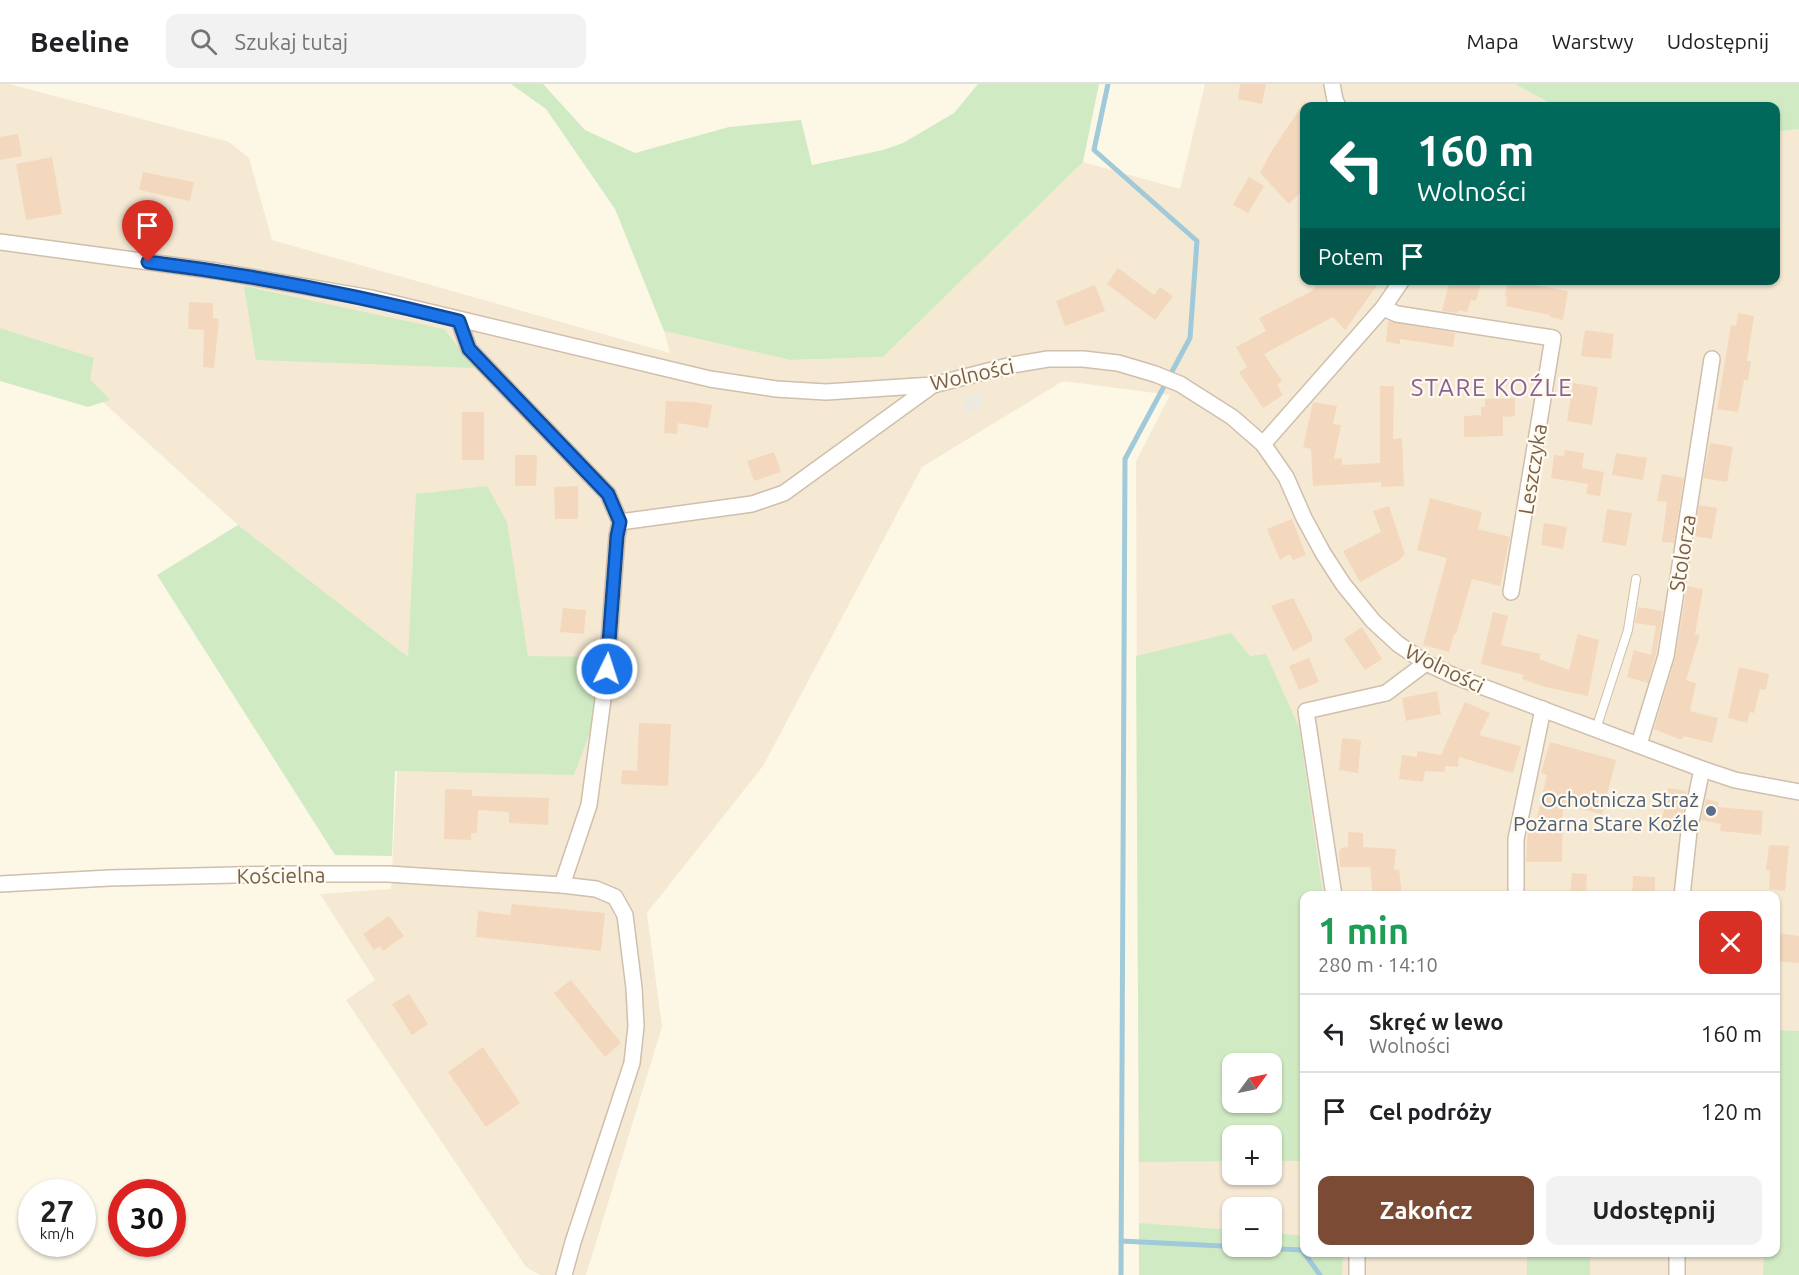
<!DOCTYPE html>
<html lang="pl">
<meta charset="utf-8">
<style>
:root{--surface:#fff;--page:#f2f2f2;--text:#202124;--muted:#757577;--line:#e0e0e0;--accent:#7b4b35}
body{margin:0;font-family:Ubuntu,sans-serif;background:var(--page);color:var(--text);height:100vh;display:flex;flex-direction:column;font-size:22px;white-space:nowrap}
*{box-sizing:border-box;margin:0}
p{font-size:20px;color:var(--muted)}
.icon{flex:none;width:33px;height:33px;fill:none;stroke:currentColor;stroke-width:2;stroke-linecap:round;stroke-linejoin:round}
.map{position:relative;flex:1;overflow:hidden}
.drawer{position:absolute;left:1300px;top:807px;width:480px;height:366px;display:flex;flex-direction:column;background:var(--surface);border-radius:12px;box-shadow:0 2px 4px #0004}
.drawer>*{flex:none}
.hud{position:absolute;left:1300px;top:18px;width:480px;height:183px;border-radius:12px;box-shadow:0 2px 4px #0004;background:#00695c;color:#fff;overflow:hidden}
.needle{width:39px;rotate:57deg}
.buttons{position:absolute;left:1222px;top:969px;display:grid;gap:12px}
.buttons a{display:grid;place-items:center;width:60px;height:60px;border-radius:12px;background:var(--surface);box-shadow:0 2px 4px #0004;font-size:30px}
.speed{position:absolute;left:18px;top:1095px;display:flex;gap:12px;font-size:30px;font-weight:700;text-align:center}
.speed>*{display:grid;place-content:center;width:78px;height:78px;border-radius:50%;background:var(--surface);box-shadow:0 2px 4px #0004;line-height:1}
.speed small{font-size:15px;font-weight:400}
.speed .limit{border:9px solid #d22;background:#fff;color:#111}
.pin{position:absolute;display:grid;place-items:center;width:51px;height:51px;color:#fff;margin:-62px -26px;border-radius:50% 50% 50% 0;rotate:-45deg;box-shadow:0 0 6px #0007}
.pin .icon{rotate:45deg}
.me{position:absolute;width:66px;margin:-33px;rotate:4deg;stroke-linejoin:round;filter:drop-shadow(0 0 4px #0008)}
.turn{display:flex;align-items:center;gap:21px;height:126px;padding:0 18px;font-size:27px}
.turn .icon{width:78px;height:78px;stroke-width:2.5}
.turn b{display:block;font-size:42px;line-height:51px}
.then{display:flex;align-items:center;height:57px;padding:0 18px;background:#0003;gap:12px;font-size:22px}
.round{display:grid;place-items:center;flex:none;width:63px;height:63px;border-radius:12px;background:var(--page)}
.headline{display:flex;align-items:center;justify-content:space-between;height:102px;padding:0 18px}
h1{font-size:36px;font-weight:700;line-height:45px;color:#1e9e55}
.action{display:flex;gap:12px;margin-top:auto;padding:12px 18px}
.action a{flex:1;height:69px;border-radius:12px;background:var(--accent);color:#fff;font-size:24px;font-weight:700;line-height:69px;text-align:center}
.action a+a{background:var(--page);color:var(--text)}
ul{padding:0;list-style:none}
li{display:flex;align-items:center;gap:18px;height:78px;padding:0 18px;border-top:2px solid var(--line)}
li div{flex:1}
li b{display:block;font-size:22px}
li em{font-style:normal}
header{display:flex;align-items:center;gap:36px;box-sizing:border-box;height:84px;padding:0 30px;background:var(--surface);border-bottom:2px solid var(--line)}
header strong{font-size:28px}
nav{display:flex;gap:33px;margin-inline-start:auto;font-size:21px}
.search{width:420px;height:54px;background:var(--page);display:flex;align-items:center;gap:15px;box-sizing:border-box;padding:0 21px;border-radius:12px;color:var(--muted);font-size:22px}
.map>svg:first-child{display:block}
</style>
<header>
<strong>Beeline</strong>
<div class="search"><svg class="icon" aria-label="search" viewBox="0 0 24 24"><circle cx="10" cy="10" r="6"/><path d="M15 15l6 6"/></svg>Szukaj tutaj</div>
<nav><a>Mapa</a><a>Warstwy</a><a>Udostępnij</a></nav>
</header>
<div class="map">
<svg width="1799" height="1191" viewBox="0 0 1799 1191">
<rect width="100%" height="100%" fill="#fdf7e6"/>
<path fill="#f5e9d4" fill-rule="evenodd" d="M0,0H9L229,58L249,74L272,156L670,269L664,247L790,276L883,273L1083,78L1180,105L1205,0H1515L1555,22H1305V196H1776V48L1799,45V1191H1139L1136,377L1170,311L1063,297L922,383L763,682L647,829L662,943L586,1191H540L526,1183L346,916L375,896L320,810L391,805L403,575L238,441L93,309L0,273ZM1305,812H1776V1168H1305ZM1233,980H1272V1018H1233ZM1233,1052H1272V1090H1233ZM1233,1124H1272V1162H1233Z"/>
<path fill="#ede8e0" d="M982,308V325L964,330L963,313Z"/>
<g fill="#d0ebc4" fill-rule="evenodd">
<path d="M511,0H543L585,46L635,69L729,43L801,36L812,81L883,66L903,59L954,29L978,0H1099L1083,78L883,273L790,276L664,247L615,125L546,25Z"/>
<path d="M1515,0H1799V45L1776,48V22H1555Z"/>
<path d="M244,202L444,245L475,284L256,276Z"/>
<path d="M0,244L94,274L90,295L110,316L88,323L0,297Z"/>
<path d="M487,402L507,438L528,572L598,573L591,646L574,691L395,687L392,772L335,771L157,491L238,441L408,573L416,410Z"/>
<path d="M1231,549L1250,572L1266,570L1299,643L1323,811L1305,812V1077H1272V1052H1233V1077L1139,1078L1136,572ZM1233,980H1272V1018H1233Z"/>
<path d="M1776,946L1799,947V1191H1763L1764,1169L1776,1168Z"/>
<path d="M1139,1139L1233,1146V1162H1272V1149L1305,1152V1168L1343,1169L1342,1191H1139Z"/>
<rect x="1527" y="1169" width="63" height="22"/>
</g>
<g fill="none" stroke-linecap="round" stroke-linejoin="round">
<g stroke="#a0cada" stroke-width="5">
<path d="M1108,0L1094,66L1197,157L1190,254L1125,375L1121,1191"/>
<path d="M1121,1157L1302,1166L1320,1191"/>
</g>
</g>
<g fill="#f3d8bd">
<path d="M1240,0H1266L1262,20L1238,15Z"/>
<path d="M1305,17V104L1289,120L1260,89L1271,68Z"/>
<path d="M18,50L22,72L0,76V53Z"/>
<path d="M52,73L62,130L26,136L16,80Z"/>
<path d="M143,88L194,98L190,117L139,106Z"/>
<path d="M1249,93L1264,102L1248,129L1233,121Z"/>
<path d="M1118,184L1154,211L1160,203L1173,212L1155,236L1107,200Z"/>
<path d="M1320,196H1381L1345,246L1333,233L1264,270L1282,297L1277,301L1283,311L1263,324L1239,288L1247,283L1236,263L1266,247L1259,234L1312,207Z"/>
<path d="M1450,196H1482L1476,217L1471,216L1467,228L1458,226V229L1442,227Z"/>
<path d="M1508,196L1568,207L1563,236L1550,233V231L1506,222L1507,215L1505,211Z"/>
<path d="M1095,201L1105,227L1065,242L1056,217Z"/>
<path d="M189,218L213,219V234L219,235L214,284L203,283L204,246L188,245Z"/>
<path d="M1738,229L1754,232L1747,277H1751L1748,297L1744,296L1738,328L1717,325L1731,241L1736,242Z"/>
<path d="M1388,237L1455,249L1453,263L1400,255V260L1386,258Z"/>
<path d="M1585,246L1614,250L1611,275L1581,272Z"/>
<path d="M1573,299L1598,303L1592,341L1567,337Z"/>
<path d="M1380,302H1394L1393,355L1402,354L1404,402L1381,403V398L1313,402L1311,365L1303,363L1313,318L1337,322L1333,340L1341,341L1334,375L1342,374V381L1380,379Z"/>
<path d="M1515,314V332L1503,333V352L1464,353V332L1481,331V323H1485V315Z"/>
<path d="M666,317L694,318L712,321L708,344L678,339L677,350L664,349Z"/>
<rect x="462" y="328" width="22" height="48"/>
<path d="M1710,359L1733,363L1727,398L1703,394Z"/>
<path d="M1565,366L1584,369L1582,384L1604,388L1600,412L1586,410L1588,400L1551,394L1554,371L1564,372Z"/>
<path d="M774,368L781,388L754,397L747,377Z"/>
<path d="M1616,369L1647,374L1643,396L1612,391Z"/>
<path d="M515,371H537L536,402H515Z"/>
<path d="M1662,390L1684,394L1674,459L1662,458L1667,418L1657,417Z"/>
<path d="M578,402V435H555L554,403Z"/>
<path d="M1430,414L1482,428L1478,445L1510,453L1500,502L1472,495L1456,550H1454L1449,568L1423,561L1447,474L1417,466Z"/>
<path d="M1699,421L1717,424L1712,455L1694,452Z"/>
<path d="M1389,422L1405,470L1398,477L1360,498L1343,467L1381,448L1373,427Z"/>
<path d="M1607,425L1632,429L1626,462L1602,458Z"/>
<path d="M1292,435L1306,471L1293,476L1290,470L1280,476L1267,445Z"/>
<path d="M1544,439L1567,443L1563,465L1541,461Z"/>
<path d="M1687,502L1703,505L1695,550L1700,551L1686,596L1696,599L1690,627L1718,634L1712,659L1684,652L1682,655H1679L1654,645L1675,575Z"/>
<path d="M1293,514L1312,552V557L1293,567L1271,522Z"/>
<path d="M1638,523L1663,527L1656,570L1648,599L1627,593L1634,566L1651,571L1656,542L1635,539Z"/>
<path d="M563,524L586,526L584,550L560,548Z"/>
<path d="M1493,528L1508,532L1501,561L1541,570L1539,575L1569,586L1578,550L1599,556L1588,612L1545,603L1522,595L1524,591L1481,580Z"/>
<path d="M1362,543L1382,575L1365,586L1344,555Z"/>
<path d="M1309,574L1319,598L1299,606L1289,582Z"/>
<path d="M1739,583L1769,590L1766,606L1760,605L1754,629L1750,628L1747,639L1728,634Z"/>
<path d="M1437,607L1441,630L1406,637L1402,614Z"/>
<path d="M1465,618L1490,629L1479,651L1521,662L1513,689L1459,673L1458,683L1445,682V688L1425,687L1423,698L1399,695L1402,671L1417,673V667L1441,671Z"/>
<path d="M639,639L671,640L668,702L621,700L622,686L637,687Z"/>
<path d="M1342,654L1361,656L1358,689L1339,686Z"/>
<path d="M1550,658L1616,676L1602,730L1563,721L1562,778H1526L1528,745L1534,746L1547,691L1541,689Z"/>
<path d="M1668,704L1687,707L1679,750L1660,746Z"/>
<path d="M445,705L472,706V712L549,714L548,741L509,739V728L478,726L477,749H471V756L444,755Z"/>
<path d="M1706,715L1718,718V723L1763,727L1761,751L1720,747L1721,740L1701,736Z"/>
<path d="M1348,748L1363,749V763L1396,765L1394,786L1399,785L1402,812H1373L1370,783H1340L1339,768L1341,764L1348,763Z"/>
<path d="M1769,761L1789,762L1785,807L1769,805L1770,787L1766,786Z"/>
<path d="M1572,789L1587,790L1586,812L1570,810Z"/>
<path d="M1633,792L1655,793V812H1632Z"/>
<path d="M512,820L605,829L601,867L476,853L478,827L510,831Z"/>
<path d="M389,832L404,852L383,867L380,862L374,866L363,850Z"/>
<path d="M1776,849L1799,852V879L1776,877Z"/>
<path d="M571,896L621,959L605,973L554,909Z"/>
<path d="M409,910L428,940L412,951L392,920Z"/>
<path d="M483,963L520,1019L486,1043L448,988Z"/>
</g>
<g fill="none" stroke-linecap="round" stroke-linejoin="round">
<defs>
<path id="service" d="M1596,645L1628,546L1636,495"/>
<g id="minor">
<path d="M1332,0L1335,16L1338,22"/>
<path d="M0,158L216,187L371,214L710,295L776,305L826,308L933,301L1012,281L1048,275H1083L1118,279L1155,290L1180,300L1232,333L1263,360L1286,393L1304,434L1323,469L1343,500L1373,537L1398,560L1426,579L1454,592L1702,685L1735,696L1799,708"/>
<path d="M1383,224L1397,230L1553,254L1511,508"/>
<path d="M459,237L469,265L608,410L620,438L617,452L607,585L589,721L562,801"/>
<path d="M1263,360L1383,224L1402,196"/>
<path d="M620,438L752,420L784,409L933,301"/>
<path d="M1639,660L1666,572L1712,275"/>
<path d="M0,800L109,794L282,790H388L562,801L596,805L615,813L625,831L634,904L636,942L632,979L573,1158L564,1191"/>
<path d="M1334,812L1306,627L1386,609L1426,579"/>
<path d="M1516,812V755L1543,625"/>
<path d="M1682,812L1689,747L1702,685"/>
<path d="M1357,1168V1191"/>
<path d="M1677,1191V1168"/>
</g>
</defs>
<use href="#service" stroke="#cfbfac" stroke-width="10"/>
<use href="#minor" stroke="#cfbfac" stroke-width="18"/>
<use href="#service" stroke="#fff" stroke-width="8"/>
<use href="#minor" stroke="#fff" stroke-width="15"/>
</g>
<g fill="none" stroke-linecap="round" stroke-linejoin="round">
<defs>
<path id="route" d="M148,178C253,191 356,211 459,237L469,265L608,410L620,438L617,452L607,585"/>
</defs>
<use href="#route" stroke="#114b97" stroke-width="15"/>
<use href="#route" stroke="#1a73e8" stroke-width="10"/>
</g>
<circle fill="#5c6f8a" stroke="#fffaed" stroke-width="2" cx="1711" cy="727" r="6"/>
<g text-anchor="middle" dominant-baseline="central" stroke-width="4.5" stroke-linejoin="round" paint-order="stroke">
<g font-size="21" fill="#775f4a" stroke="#fffaed">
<text transform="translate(972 290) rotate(-12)">Wolności</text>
<text transform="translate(1532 385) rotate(-81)">Leszczyka</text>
<text transform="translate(1682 469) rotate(-81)">Stolorza</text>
<text transform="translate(1445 584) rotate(26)">Wolności</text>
<text transform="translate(281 791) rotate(-1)">Kościelna</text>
</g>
<g font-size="21" fill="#4e5e75" stroke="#fffaed" text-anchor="end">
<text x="1699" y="715">Ochotnicza Straż<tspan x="1699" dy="24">Pożarna Stare Koźle</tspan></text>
</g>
<g font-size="24" letter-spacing="1.5" fill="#896194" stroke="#fffaed">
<text x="1492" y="303">STARE KOŹLE</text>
</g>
</g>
</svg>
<div class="buttons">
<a><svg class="needle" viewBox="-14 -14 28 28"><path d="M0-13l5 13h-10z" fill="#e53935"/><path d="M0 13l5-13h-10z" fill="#757577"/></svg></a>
<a>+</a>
<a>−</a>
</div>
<div class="speed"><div>27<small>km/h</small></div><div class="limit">30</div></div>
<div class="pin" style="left:148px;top:178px;background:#d93025"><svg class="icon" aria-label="arrive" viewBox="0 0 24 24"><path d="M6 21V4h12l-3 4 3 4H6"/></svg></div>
<svg class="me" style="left:607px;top:585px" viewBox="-20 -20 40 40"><circle r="17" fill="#1a73e8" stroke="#fff" stroke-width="3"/><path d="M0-11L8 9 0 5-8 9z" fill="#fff"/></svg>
<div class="hud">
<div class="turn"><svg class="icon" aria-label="left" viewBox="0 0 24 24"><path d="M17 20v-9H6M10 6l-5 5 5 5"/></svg><div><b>160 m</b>Wolności</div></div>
<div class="then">Potem<svg class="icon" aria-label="arrive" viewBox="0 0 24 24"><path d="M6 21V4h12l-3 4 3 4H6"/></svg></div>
</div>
<section class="drawer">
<div class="headline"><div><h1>1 min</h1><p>280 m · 14:10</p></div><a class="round" style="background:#d93025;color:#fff"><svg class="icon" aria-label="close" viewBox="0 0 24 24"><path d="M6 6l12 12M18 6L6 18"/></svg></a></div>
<ul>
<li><svg class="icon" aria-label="left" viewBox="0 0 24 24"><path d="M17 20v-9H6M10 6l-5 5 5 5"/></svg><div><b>Skręć w lewo</b><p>Wolności</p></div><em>160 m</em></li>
<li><svg class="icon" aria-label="arrive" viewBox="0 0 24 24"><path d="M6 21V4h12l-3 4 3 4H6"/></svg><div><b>Cel podróży</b></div><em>120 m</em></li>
</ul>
<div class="action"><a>Zakończ</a><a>Udostępnij</a></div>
</section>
</div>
